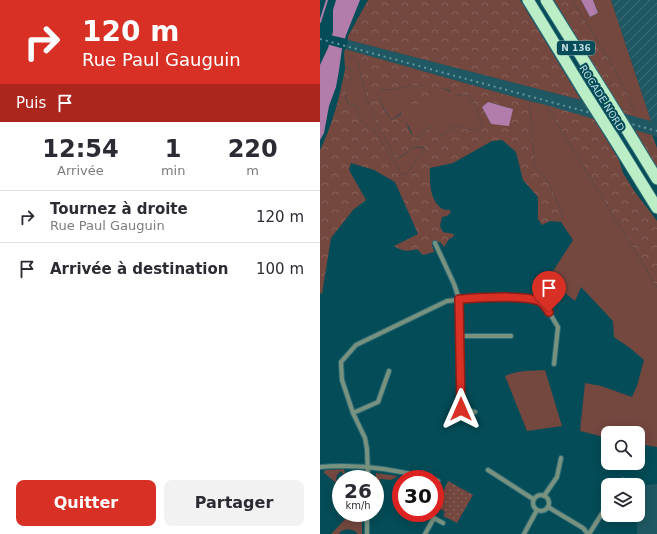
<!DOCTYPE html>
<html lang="fr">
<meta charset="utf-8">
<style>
:root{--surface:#fff;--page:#f2f2f3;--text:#2b2b33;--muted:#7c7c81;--line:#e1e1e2;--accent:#d93025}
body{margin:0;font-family:"DejaVu Sans",sans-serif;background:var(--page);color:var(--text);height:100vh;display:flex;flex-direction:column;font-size:15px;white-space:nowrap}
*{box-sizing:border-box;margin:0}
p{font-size:13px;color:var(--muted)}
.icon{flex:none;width:22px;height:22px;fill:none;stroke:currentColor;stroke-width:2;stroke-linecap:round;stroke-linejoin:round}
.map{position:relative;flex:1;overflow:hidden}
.side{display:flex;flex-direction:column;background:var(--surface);width:320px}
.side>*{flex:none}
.top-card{background:#d93025;color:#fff;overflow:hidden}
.fabs{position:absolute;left:281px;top:426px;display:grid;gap:8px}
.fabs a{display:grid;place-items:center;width:44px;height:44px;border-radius:8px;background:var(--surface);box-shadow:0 2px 10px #0003;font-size:20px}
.speed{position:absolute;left:12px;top:470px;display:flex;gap:8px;font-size:20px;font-weight:700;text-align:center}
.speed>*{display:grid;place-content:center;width:52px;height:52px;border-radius:50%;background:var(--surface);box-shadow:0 2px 10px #0003;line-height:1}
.speed small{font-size:10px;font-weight:400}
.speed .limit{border:6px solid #d22;background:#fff;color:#111}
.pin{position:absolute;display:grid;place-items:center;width:34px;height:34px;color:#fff;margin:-41px -17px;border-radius:50% 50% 50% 0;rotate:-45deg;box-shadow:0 0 4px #0007}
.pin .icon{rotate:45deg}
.me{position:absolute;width:44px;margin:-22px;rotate:0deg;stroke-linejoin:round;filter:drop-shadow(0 0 3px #0008)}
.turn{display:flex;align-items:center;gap:14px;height:84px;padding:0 16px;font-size:18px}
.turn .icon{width:52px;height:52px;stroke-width:2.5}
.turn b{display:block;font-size:28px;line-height:34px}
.then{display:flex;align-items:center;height:38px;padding:0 16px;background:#0003;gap:8px;font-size:15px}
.eta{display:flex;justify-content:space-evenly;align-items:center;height:68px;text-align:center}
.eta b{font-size:24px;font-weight:800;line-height:28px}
.primary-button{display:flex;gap:8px;margin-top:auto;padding:8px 16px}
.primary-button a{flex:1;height:46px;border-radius:8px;background:var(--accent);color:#fff;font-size:16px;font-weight:800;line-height:46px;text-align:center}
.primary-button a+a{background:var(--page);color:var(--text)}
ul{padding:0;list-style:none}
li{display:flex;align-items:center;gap:12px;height:52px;padding:0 16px;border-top:1px solid var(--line)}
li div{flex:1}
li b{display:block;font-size:15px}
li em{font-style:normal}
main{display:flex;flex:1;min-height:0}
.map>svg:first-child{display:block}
</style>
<main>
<section class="side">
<div class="top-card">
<div class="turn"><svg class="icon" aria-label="right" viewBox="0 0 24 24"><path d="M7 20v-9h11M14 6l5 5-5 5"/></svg><div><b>120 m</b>Rue Paul Gauguin</div></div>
<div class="then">Puis<svg class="icon" aria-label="arrive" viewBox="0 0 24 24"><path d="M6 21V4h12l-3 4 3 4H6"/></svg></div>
</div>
<div class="eta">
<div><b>12:54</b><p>Arrivée</p></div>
<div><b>1</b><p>min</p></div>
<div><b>220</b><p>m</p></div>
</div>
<ul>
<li><svg class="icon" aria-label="right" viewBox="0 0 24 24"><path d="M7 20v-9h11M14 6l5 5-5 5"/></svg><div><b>Tournez à droite</b><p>Rue Paul Gauguin</p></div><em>120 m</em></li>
<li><svg class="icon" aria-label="arrive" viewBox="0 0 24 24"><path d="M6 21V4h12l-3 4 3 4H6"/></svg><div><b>Arrivée à destination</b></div><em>100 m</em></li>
</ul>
<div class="primary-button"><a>Quitter</a><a>Partager</a></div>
</section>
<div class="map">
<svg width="337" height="534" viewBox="0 0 337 534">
<defs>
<pattern id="industrial-furrows" width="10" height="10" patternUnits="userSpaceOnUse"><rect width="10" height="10" fill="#1f5862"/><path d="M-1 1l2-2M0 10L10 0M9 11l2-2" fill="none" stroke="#3e6f78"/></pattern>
<pattern id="forest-crowns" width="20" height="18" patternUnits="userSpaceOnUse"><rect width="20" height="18" fill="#74473f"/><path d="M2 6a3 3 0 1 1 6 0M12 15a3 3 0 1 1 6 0" fill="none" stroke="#86615a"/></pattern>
<pattern id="park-dots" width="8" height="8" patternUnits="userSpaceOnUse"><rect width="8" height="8" fill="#74473f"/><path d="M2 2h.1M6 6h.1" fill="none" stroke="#86615a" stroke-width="1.8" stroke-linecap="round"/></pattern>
</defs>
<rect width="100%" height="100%" fill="#044c57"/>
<g fill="#1f5862">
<path d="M28,40L261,100L337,122V137L25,49Z"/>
<path d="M337,484V534H317L318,486Z"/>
</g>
<path fill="url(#industrial-furrows)" d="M291,0H337V122L331,121Z"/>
<g fill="#74473f">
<path d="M252,0H261L270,17L278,13L273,0H291L331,121L316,117L305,88L274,35Z"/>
<path d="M24,54L30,57L36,58C41,70 42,83 46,95C53,117 64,137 76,158C90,156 85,144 105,148L87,173L82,175L54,130L41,121L36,105L29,104L25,95L33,72L27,67L25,69Z"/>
<path d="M93,85C109,86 124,86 138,96L143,94L150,96L157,109L162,123L160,126L155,130L145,129L137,125L120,136L116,134L111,127C105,129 102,136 97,138L94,137L81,113L72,120C65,111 58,101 59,89L68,90Z"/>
<path d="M209,101L226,105L337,287V447L318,444V433H288V438L260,431L265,383L281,386L312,397L317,386L324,360L310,348L294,337L293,321L261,287L255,301L228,279L253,240L241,222L243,215L229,183L215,166Z"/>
<path d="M225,370L242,426L207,431L185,376C198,370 211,371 225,370Z"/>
<path d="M24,469L25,473L23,474L21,471L17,475L16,481H21L20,486L3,472L6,470Z"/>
<path d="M56,473L78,476L71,480L60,479V495L55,494Z"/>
<path d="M31,513H42V534H38L35,531L28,529L21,531L19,534H11Z"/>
</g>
<g fill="url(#forest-crowns)" fill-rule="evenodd">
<path d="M48,0H200L261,100L28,40V36Z"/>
<path d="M234,0H252L274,35L305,88L316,117L303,113Z"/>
<path d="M25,49L209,101L215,166L229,183L243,215L241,222L230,221L222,225L218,219V197L203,180L196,152L182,140L172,141L133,163L110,168C109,180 110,201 121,208C123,210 127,210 130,210L131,212L127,216L122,217L120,226L123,232L134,234L133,237L129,239L124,247L120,242L112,245L114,252L103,255L97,249C89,252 81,251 74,246L98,234L75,182L54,170L31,163L29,170L46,200L33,210L11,238L2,294L0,293V150C12,126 20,96 25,69L27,67L33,72L25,96L29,104L36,105L41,121L54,130L82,175L87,173L105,148C88,143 89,156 76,158C64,137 53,118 46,95C42,83 41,70 36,58L30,57L24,54ZM93,85L107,86L129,90L134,97L143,94L150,96L157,109L162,123L160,126L155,130L145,129L137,125L120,136L116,133L111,127C105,129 102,136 97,138C89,135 85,120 84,112L72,120C65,112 57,100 60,89L68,90ZM168,102L193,109L171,124L162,107Z"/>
<path d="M102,88L108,91L110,97L109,101C104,105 96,106 89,103L87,97L89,94Z"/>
<path d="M226,105L274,119L299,160L303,173L315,192L337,221V287Z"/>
<path d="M315,130L332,135L337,148V167L322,145L323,144Z"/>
</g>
<path fill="url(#park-dots)" d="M128,481L153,495L137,523L123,516L125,512L117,507L115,509V497L118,492L122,494Z"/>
<g fill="#b27dab">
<path d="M16,0H40L26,35L22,49L19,70L16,87L9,106L4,133L0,140V65L8,48L13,32V10Z"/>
<path d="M261,0H273L278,13L270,17Z"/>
<path d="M168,102L193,109L189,126L171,124L162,107Z"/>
</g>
<path fill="#044c57" d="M10,35L27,39L24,49L7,44Z"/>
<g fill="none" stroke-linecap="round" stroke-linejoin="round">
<path stroke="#b27dab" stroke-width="2" d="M0,22L7,0"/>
<defs>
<g id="minor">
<path d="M115,243L134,284L139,299L141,409L155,412"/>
<path d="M140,336H191"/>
<path d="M33,413L58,402L69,371"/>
<path d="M0,467C37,464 75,469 111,479"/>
<path d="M168,470L213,499"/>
<path d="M48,479L47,449L45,438L33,413L22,380L21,362L36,345L127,301L146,299L191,297L211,298L222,302L229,312L238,327L234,364"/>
<path d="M115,480L118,481"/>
<path d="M300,485L303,480"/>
<circle cx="221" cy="503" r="8"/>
<path d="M224,496L237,477L241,458"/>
<path d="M228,507L263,528L268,534"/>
<path d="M47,513V534"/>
<path d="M105,534L114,518L123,523"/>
<path d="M204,534L217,510"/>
<path d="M269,534L288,504"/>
</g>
<g id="trunk">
<path d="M208,0L263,90"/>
<path d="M226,0L286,96"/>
<path d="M293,137L337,208"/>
<path d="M315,143L337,179"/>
</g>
</defs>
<use href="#minor" stroke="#2d6b75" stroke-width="6"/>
<use href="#trunk" stroke="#2d6b75" stroke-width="13"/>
<use href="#minor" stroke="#79927f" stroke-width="4"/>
<use href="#trunk" stroke="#bbeec6" stroke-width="11"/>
<path stroke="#64969f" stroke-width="2" stroke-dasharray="2 4" stroke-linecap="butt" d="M0,39L337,131"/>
<defs>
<g id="trunk-bridge">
<path d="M263,90L293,137"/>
<path d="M286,96L315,143"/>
</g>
</defs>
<use href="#trunk-bridge" stroke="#2d6b75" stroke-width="13" stroke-linecap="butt"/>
<use href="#trunk-bridge" stroke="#bbeec6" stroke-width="11"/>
</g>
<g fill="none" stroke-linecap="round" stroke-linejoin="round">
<defs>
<path id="route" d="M141,409L139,299C157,298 207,294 221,302C224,304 227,309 229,312"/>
</defs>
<use href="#route" stroke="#8d1f18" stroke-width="10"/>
<use href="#route" stroke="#d93025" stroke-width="7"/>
</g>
<g text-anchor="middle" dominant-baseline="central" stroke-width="4" stroke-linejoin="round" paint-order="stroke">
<rect fill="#044c57" stroke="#86afb8" stroke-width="1" x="237" y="41" width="38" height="14" rx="3"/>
<g font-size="9" font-weight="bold" fill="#bddae1">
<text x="256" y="48">N 136</text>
</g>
<g font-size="10" fill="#bddae1" stroke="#044c57">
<text transform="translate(282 98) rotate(58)">ROCADE NORD</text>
</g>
</g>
</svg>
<div class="fabs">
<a><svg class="icon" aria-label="search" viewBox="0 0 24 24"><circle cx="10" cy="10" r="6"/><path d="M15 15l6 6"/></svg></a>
<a><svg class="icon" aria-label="layers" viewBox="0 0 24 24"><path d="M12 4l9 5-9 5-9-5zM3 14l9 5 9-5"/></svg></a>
</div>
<div class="speed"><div>26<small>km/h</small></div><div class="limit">30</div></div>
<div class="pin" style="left:229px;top:312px;background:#d93025"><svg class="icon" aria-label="arrive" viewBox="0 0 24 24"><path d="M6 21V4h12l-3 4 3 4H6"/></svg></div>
<svg class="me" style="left:141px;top:409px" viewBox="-20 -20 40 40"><path d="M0-17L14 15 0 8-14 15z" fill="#d93025" stroke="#fff" stroke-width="4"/></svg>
</div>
</main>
